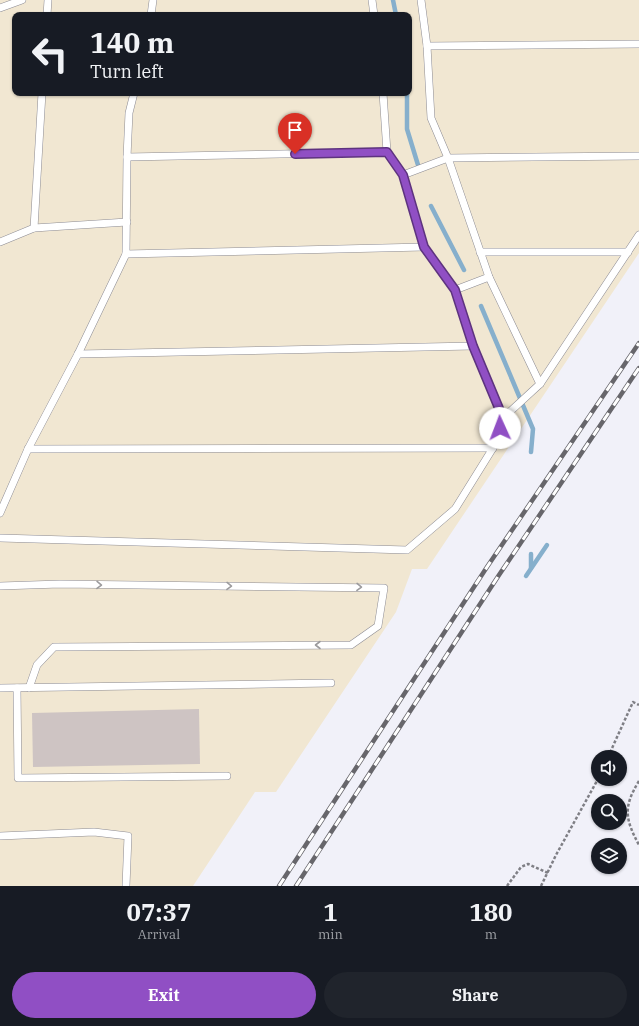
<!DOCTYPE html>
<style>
:root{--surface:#171b24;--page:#20242c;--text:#f1f3f6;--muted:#9ea1a6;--accent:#904fc4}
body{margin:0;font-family:"IBM Plex Serif",serif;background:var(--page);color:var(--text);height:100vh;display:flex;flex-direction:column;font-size:15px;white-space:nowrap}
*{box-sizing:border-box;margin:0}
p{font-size:13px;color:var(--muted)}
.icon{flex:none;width:22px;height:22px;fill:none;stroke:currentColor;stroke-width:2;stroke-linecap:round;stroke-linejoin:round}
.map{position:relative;height:886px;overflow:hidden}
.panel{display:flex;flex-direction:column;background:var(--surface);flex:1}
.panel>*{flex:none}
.banner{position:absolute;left:12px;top:12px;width:400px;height:84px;border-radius:8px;box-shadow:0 1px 3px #0004;background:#171b24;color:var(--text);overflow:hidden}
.tools{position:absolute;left:591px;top:750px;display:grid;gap:8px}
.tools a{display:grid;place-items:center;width:36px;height:36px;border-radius:50%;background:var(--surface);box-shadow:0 1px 3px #0004;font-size:20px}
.pin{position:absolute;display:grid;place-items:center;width:34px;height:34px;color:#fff;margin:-41px -17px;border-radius:50% 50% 50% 0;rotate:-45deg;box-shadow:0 0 4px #0007}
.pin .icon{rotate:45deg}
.me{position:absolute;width:44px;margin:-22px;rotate:358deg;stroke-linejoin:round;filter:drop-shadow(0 0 3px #0008)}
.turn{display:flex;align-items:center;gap:14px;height:84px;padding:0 12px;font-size:18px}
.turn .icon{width:52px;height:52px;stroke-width:2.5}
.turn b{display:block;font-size:28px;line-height:34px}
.eta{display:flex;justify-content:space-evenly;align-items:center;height:68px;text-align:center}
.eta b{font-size:24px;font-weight:800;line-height:28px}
.cta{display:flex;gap:8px;margin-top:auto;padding:8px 12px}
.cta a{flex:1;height:46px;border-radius:24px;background:var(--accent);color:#fff;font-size:16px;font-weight:800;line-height:46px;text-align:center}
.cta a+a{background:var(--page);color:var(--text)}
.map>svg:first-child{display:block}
</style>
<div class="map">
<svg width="639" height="886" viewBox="0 0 639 886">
<rect width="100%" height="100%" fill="#f1f1f9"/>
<path fill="#f1e7d2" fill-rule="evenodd" d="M0,0H639V253L427,569H412L396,612L276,792H255L193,886H0ZM15,15H409V93H15Z"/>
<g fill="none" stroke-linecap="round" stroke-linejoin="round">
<g stroke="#86afcc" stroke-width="4.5">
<path d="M393,0L396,15"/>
<path d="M407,93V129L418,165"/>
<path d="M431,206L464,270"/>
<path d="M481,306L533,429L531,452"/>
<path d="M531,568V554"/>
<path d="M526,576L547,545"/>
</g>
</g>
<path fill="#cec4c3" d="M199,709L200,764L33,767L32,713Z"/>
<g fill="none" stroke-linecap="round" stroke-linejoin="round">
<defs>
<g id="lane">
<path d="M372,0L374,15"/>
<path d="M421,0L427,46L431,118L448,158L489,277L540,384"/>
<path d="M0,8L22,0"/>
<path d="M47,15L48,0"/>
<path d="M151,15L153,0"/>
<path d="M427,46L639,44"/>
<path d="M127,157L387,152"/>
<path d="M403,175L448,158L639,156"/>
<path d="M34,228L127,222"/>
<path d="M0,242L34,228L42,93"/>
<path d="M480,252H628"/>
<path d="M126,254L424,247"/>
<path d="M455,290L489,277"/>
<path d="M78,354L473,346"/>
<path d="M503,418L540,384L639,235"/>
<path d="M28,449L493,448"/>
<path d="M0,513L28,449L78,354L126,254L127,157L129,113L134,93"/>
<path d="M0,538L407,550L455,509L493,448L503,418L473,346L455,290L424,247L403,175L387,152L383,93"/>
<path d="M0,586L60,584L384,588L378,626L351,645L54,647L37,665L29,688"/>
<path d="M0,688L331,683"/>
<path d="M17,688L18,778L227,776"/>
<path d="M0,836L94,832L128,836L126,886"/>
</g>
</defs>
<use href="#lane" stroke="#8c8b93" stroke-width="8"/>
<g stroke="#7f7f85" stroke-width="2.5" stroke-dasharray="3 2" stroke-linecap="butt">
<path d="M608,757L633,702L639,705"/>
<path d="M639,781C623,807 625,819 639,845"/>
<path d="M507,886L521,867L528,864L548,873"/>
<path d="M541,886L556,855L598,779"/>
</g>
<use href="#lane" stroke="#fff" stroke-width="7"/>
<defs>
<g id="rail">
<path d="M279,886L487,567L639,343"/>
<path d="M296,886L499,575L639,368"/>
</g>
</defs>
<use href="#rail" stroke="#67666b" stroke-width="4.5"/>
<use href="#rail" stroke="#fff" stroke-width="3" stroke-dasharray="9" stroke-linecap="butt"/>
</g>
<defs><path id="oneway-chevron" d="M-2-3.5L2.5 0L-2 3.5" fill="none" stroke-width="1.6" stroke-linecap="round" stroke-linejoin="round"/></defs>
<g stroke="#9c9b9d">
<use href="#oneway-chevron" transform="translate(99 585) rotate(1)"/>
<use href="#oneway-chevron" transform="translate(229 586) rotate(1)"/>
<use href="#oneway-chevron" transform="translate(359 587) rotate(1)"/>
<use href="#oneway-chevron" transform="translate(318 645) rotate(180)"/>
</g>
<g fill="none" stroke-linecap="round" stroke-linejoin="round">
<defs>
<path id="route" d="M295,154L387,152L403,175L424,247L455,290L473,346L503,418L500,428"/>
</defs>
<use href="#route" stroke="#5e337f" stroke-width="10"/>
<use href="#route" stroke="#904fc4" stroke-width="7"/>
</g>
</svg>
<div class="tools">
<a><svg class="icon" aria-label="sound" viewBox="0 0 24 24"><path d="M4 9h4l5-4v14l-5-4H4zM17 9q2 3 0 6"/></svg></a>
<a><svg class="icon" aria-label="search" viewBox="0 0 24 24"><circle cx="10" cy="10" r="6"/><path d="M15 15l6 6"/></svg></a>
<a><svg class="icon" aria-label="layers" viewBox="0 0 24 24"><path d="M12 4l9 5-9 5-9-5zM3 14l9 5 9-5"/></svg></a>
</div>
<div class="pin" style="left:295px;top:154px;background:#d93025"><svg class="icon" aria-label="arrive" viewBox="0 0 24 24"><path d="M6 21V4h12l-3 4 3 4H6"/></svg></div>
<svg class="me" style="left:500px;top:428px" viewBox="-20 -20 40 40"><circle r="19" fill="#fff"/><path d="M0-13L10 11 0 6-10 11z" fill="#904fc4"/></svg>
<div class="banner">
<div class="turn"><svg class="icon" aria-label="left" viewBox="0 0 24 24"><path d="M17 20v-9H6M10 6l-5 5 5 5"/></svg><div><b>140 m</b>Turn left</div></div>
</div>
</div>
<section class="panel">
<div class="eta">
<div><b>07:37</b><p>Arrival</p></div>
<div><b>1</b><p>min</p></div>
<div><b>180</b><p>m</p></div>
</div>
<div class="cta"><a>Exit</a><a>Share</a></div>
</section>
